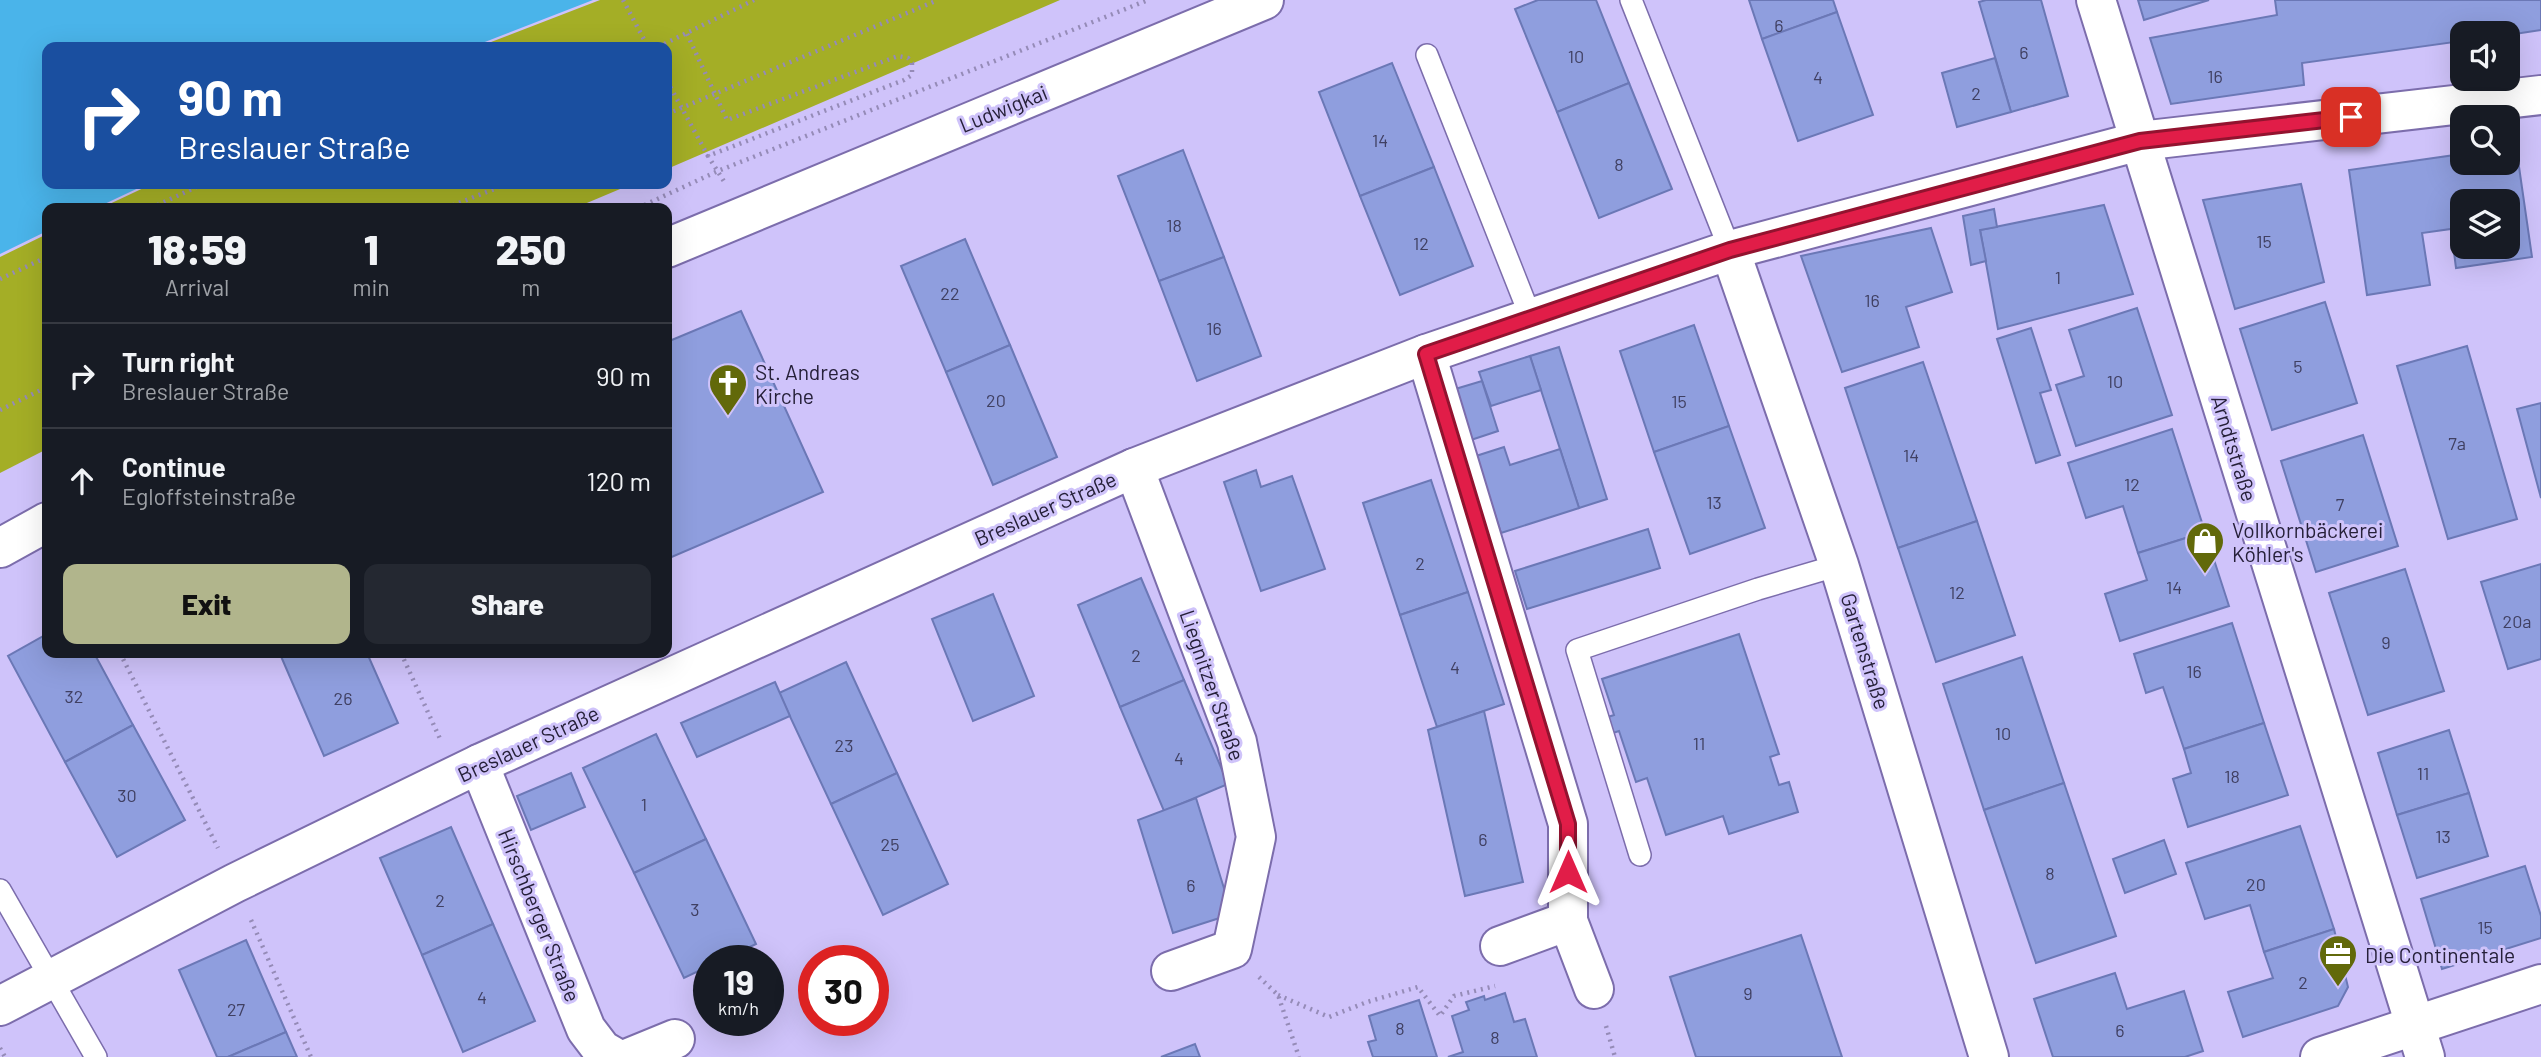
<!DOCTYPE html>
<meta charset="utf-8">
<style>
:root{--surface:#171b24;--page:#242831;--text:#f1f3f6;--muted:#9ea1a6;--line:#363941;--accent:#b1b58c}
body{margin:0;font-family:Barlow,sans-serif;background:var(--page);color:var(--text);height:100vh;display:flex;flex-direction:column;font-size:26px;white-space:nowrap}
*{box-sizing:border-box;margin:0}
p{font-size:23px;color:var(--muted)}
.icon{flex:none;width:38px;height:38px;fill:none;stroke:currentColor;stroke-width:2;stroke-linecap:round;stroke-linejoin:round}
.map{position:relative;flex:1;overflow:hidden}
.panel{position:absolute;left:42px;top:203px;width:630px;height:455px;display:flex;flex-direction:column;background:var(--surface);border-radius:14px;box-shadow:0 7px 28px #0002}
.panel>*{flex:none}
.top-card{position:absolute;left:42px;top:42px;width:630px;height:147px;border-radius:14px;box-shadow:0 7px 28px #0002;background:#1a4fa0;color:#fff;overflow:hidden}
.controls{position:absolute;left:2450px;top:21px;display:grid;gap:14px}
.controls a{display:grid;place-items:center;width:70px;height:70px;border-radius:14px;background:var(--surface);box-shadow:0 7px 28px #0002;font-size:35px}
.speed{position:absolute;left:693px;top:945px;display:flex;gap:14px;font-size:35px;font-weight:700;text-align:center}
.speed>*{display:grid;place-content:center;width:91px;height:91px;border-radius:50%;background:var(--surface);box-shadow:0 7px 28px #0002;line-height:1}
.speed small{font-size:18px;font-weight:400}
.speed .limit{border:10px solid #d22;background:#fff;color:#111}
.pin{position:absolute;display:grid;place-items:center;width:60px;height:60px;color:#fff;margin:-30px;border-radius:14px;box-shadow:0 4px 10px #0006}
.me{position:absolute;width:77px;margin:-38px;rotate:0deg;stroke-linejoin:round;filter:drop-shadow(0 0 5px #0008)}
.turn{display:flex;align-items:center;gap:24px;height:147px;padding:0 21px;font-size:32px}
.turn .icon{width:91px;height:91px;stroke-width:2.5}
.turn b{display:block;font-size:49px;line-height:60px}
.eta{display:flex;justify-content:space-evenly;align-items:center;height:119px;text-align:center}
.eta b{font-size:42px;font-weight:800;line-height:49px}
.cta{display:flex;gap:14px;margin-top:auto;padding:14px 21px}
.cta a{flex:1;height:80px;border-radius:14px;background:var(--accent);color:#111;font-size:28px;font-weight:800;line-height:80px;text-align:center}
.cta a+a{background:var(--page);color:var(--text)}
ul{padding:0;list-style:none}
li{display:flex;align-items:center;gap:21px;height:105px;padding:0 21px;border-top:2px solid var(--line)}
li div{flex:1}
li b{display:block;font-size:26px}
li em{font-style:normal}
.map>svg:first-child{display:block}
</style>
<div class="map">
<svg width="2541" height="1057" viewBox="0 0 2541 1057">
<rect width="100%" height="100%" fill="#cfc3fa"/>
<g fill="#a4ae26">
<path d="M600,0H1060L667,169V47H478Z"/>
<path d="M152,184H632L575,208H101Z"/>
<path d="M47,234V449L0,473V257Z"/>
</g>
<path fill="#4ab4ea" d="M0,0H593L472,47H47V184H147L96,208H47V231L0,254Z"/>
<g fill="#8f9ede" stroke="#6b78b6" stroke-width="2" fill-rule="evenodd">
<path d="M1538,0H1596L1629,83L1557,112L1515,9Z"/>
<path d="M1749,0H1833L1837,12L1762,39Z"/>
<path d="M1986,0H2041L2068,96L2011,112L1979,2Z"/>
<path d="M2138,0H2209L2144,20Z"/>
<path d="M2275,0H2541V30L2508,35L2462,33V41L2302,63L2304,85L2171,104L2150,38L2277,15Z"/>
<path d="M1837,12L1873,115L1798,141L1762,39Z"/>
<path d="M1995,58L2011,112L1957,127L1942,73Z"/>
<path d="M1392,63L1434,167L1360,196L1319,92Z"/>
<path d="M1629,83L1672,189L1599,218L1557,112Z"/>
<path d="M2516,146L2532,257L2456,268L2451,229L2422,233L2430,285L2367,295L2349,170L2462,154V163H2508V147ZM2462,201H2508V247H2462Z"/>
<path d="M1183,150L1224,257L1159,281L1118,176Z"/>
<path d="M1434,167L1473,266L1400,295L1360,196Z"/>
<path d="M2301,184L2324,282L2235,309L2203,200Z"/>
<path d="M2104,205L2133,294L1998,329L1980,230Z"/>
<path d="M1994,209L1997,227L1980,230L1986,261L1971,265L1963,216Z"/>
<path d="M1931,228L1952,292L1906,307L1919,347L1842,372L1801,256Z"/>
<path d="M965,239L1010,345L946,372L901,266Z"/>
<path d="M1224,257L1261,356L1197,381L1159,281Z"/>
<path d="M2325,302L2357,403L2272,430L2240,329Z"/>
<path d="M2137,308L2172,415L2076,446L2056,385L2084,376L2069,330Z"/>
<path d="M741,311L823,492L667,559V342Z"/>
<path d="M1694,325L1729,426L1654,452L1620,351Z"/>
<path d="M2031,328L2051,390L2040,393L2060,455L2036,463L1997,339Z"/>
<path d="M1010,345L1057,457L993,485L946,372Z"/>
<path d="M2467,346L2517,519L2448,539L2397,366Z"/>
<path d="M1559,347L1607,499L1579,508L1530,356Z"/>
<path d="M1530,356L1541,390L1491,406L1479,372Z"/>
<path d="M1923,362L1977,521L1898,548L1845,388Z"/>
<path d="M1482,381L1498,431L1468,441L1452,390Z"/>
<path d="M2541,403V498L2517,409Z"/>
<path d="M1729,426L1765,528L1690,554L1654,452Z"/>
<path d="M2172,429L2205,532L2138,553L2123,506L2086,518L2068,463Z"/>
<path d="M2363,435L2398,546L2316,572L2281,461Z"/>
<path d="M1504,447L1510,465L1560,449L1579,508L1501,533L1476,456Z"/>
<path d="M1256,470L1261,487L1292,476L1325,569L1261,591L1224,482Z"/>
<path d="M1431,480L1468,592L1400,615L1363,503Z"/>
<path d="M1977,521L2015,635L1936,662L1898,548Z"/>
<path d="M1648,529L1660,568L1527,609L1515,571Z"/>
<path d="M2205,532L2229,606L2120,641L2105,594L2147,580L2138,553Z"/>
<path d="M2541,564V659L2508,669L2481,582Z"/>
<path d="M2405,569L2444,691L2368,715L2329,593Z"/>
<path d="M1141,578L1184,680L1120,707L1078,605Z"/>
<path d="M1468,592L1504,704L1437,727L1400,615Z"/>
<path d="M993,594L1034,696L973,721L932,619Z"/>
<path d="M2232,623L2264,723L2184,749L2163,687L2146,693L2134,654Z"/>
<path d="M47,634V653H94L133,725L65,762L8,656Z"/>
<path d="M1739,634L1779,754L1770,757L1779,785L1789,782L1798,812L1729,834L1723,816L1666,835L1647,778L1636,782L1619,731L1613,733L1608,717L1614,715L1602,679Z"/>
<path d="M283,653H367L398,723L324,756L280,654Z"/>
<path d="M2022,657L2064,783L1984,810L1943,684Z"/>
<path d="M846,662L897,773L831,804L779,693Z"/>
<path d="M1184,680L1228,784L1164,811L1120,707Z"/>
<path d="M775,682L790,716L697,757L681,723Z"/>
<path d="M1484,711L1523,882L1465,896L1428,730Z"/>
<path d="M2264,723L2288,795L2188,827L2173,779L2191,773L2184,749Z"/>
<path d="M133,725L185,820L117,857L65,762Z"/>
<path d="M2449,730L2469,793L2397,815L2378,753Z"/>
<path d="M656,734L706,839L634,873L583,768Z"/>
<path d="M571,773L585,807L531,830L517,796Z"/>
<path d="M897,773L948,884L883,915L831,804Z"/>
<path d="M2064,783L2116,936L2036,963L1984,810Z"/>
<path d="M2469,793L2488,856L2417,878L2397,815Z"/>
<path d="M1196,798L1232,914L1173,933L1138,820Z"/>
<path d="M2300,826L2334,929L2264,952L2250,905L2205,919L2186,863Z"/>
<path d="M451,827L493,924L422,955L380,858Z"/>
<path d="M706,839L756,944L721,961H709V966L684,978L634,873Z"/>
<path d="M2164,840L2176,874L2125,893L2113,859Z"/>
<path d="M2525,866L2541,916V938L2442,969L2421,899Z"/>
<path d="M493,924L535,1021L463,1052L422,955Z"/>
<path d="M2334,929L2348,987L2338,1006L2243,1037L2228,992L2273,978L2264,952Z"/>
<path d="M1801,935L1842,1057H1696L1670,977Z"/>
<path d="M246,940L286,1032L228,1057H217L179,970Z"/>
<path d="M2115,973L2127,1009L2184,991L2203,1051L2185,1057H2053L2034,999Z"/>
<path d="M1505,993L1514,1022L1525,1019L1537,1057H1448L1463,1052L1452,1016L1469,1010L1466,1002L1484,996L1485,1000Z"/>
<path d="M1419,1000L1437,1057H1373L1368,1042L1376,1040L1369,1016Z"/>
<path d="M286,1032L297,1057H228Z"/>
<path d="M1195,1044L1200,1057H1161Z"/>
</g>
<g fill="none" stroke-linecap="round" stroke-linejoin="round">
<defs>
<g id="lane">
<path d="M1631,0L1730,250"/>
<path d="M1427,55L1531,318"/>
<path d="M1640,855L1577,650L1758,589L1839,565"/>
<path d="M0,890L96,1057"/>
</g>
<g id="street">
<path d="M2096,0L2425,1057"/>
<path d="M1730,250L1839,565L1989,1057"/>
<path d="M1426,354L1568,824V921L1594,989"/>
<path d="M1134,468L1237,742L1256,837L1232,949L1171,971"/>
<path d="M479,764L586,1029L602,1050L614,1057"/>
<path d="M1500,946L1568,921"/>
<path d="M0,1006L235,883L479,764L1134,468L1426,354L1730,250L2140,141L2541,95"/>
<path d="M631,1057L675,1039"/>
<path d="M2320,1057L2541,984"/>
</g>
<g id="secondary">
<path d="M667,248L1264,0"/>
<path d="M0,548L47,522"/>
</g>
</defs>
<use href="#lane" stroke="#7c6dac" stroke-width="24"/>
<use href="#street" stroke="#7c6dac" stroke-width="42"/>
<use href="#secondary" stroke="#7c6dac" stroke-width="42"/>
<g stroke="#958bb7" stroke-width="4.5" stroke-dasharray="2 5" stroke-linecap="butt">
<path d="M623,0L648,47"/>
<path d="M687,34L727,120L898,56L908,58L912,63V75L904,80L708,156L725,183"/>
<path d="M658,47L754,0"/>
<path d="M667,114L938,0"/>
<path d="M151,208L203,184"/>
<path d="M446,208L507,184"/>
<path d="M638,208L718,171L1148,0"/>
<path d="M0,279L47,257"/>
<path d="M0,410L47,387"/>
<path d="M120,653L218,848"/>
<path d="M401,653L441,741"/>
<path d="M251,920L311,1057"/>
<path d="M1259,977L1278,995L1299,1057"/>
<path d="M1278,995L1329,1017L1367,1002L1418,987L1440,1016L1454,996L1495,986"/>
<path d="M1606,1026L1615,1057"/>
<path d="M0,1048L5,1057"/>
</g>
<use href="#lane" stroke="#fff" stroke-width="21"/>
<use href="#street" stroke="#fff" stroke-width="38"/>
<use href="#secondary" stroke="#fff" stroke-width="38"/>
<path stroke="#958bb7" stroke-width="4.5" stroke-dasharray="2 5" stroke-linecap="butt" d="M667,81L708,156"/>
</g>
<g fill="none" stroke-linecap="round" stroke-linejoin="round">
<defs>
<path id="route" d="M1568,872V824L1426,354L1730,250L2140,141L2351,117"/>
</defs>
<use href="#route" stroke="#92132f" stroke-width="18"/>
<use href="#route" stroke="#e11d48" stroke-width="12"/>
</g>
<defs>
<symbol id="church-pin" viewBox="-11 -11 22 30"><path d="M0 17L-7.5 6A9.5 9.5 0 1 1 7.5 6Z" fill="#62690a" stroke="#cfc3fa"/><path d="M-1.2-6h2.4v3.5h3.3v2.4h-3.3V6h-2.4V-.1h-3.3v-2.4h3.3Z" fill="#fff"/></symbol>
<symbol id="shop-pin" viewBox="-11 -11 22 30"><path d="M0 17L-7.5 6A9.5 9.5 0 1 1 7.5 6Z" fill="#62690a" stroke="#cfc3fa"/><path d="M-5-2.5h2.3a2.7 3.5 0 0 1 5.4 0H5L5.5 6h-11ZM-1.5-2.5h3a1.5 2.3 0 0 0-3 0Z" fill="#fff"/></symbol>
<symbol id="office-pin" viewBox="-11 -11 22 30"><path d="M0 17L-7.5 6A9.5 9.5 0 1 1 7.5 6Z" fill="#62690a" stroke="#cfc3fa"/><path d="M-6-3h4V-5.5h4V-3h4V5H-6ZM-1-4.5V-3h2v-1.5ZM-6 0V1H6V0Z" fill="#fff"/></symbol>
</defs>
<g fill-rule="evenodd">
<use href="#church-pin" x="706" y="361" width="44" height="60"/>
<use href="#shop-pin" x="2183" y="519" width="44" height="60"/>
<use href="#office-pin" x="2316" y="932" width="44" height="60"/>
</g>
<g text-anchor="middle" dominant-baseline="central" stroke-width="6" stroke-linejoin="round" paint-order="stroke">
<g font-size="18" fill="#404062">
<text x="1779" y="25">6</text>
<text x="2024" y="52">6</text>
<text x="1576" y="56">10</text>
<text x="2215" y="76">16</text>
<text x="1818" y="77">4</text>
<text x="1976" y="93">2</text>
<text x="1380" y="140">14</text>
<text x="1619" y="164">8</text>
<text x="1174" y="225">18</text>
<text x="2264" y="241">15</text>
<text x="1421" y="243">12</text>
<text x="2058" y="277">1</text>
<text x="950" y="293">22</text>
<text x="1872" y="300">16</text>
<text x="1214" y="328">16</text>
<text x="2298" y="366">5</text>
<text x="2115" y="381">10</text>
<text x="996" y="400">20</text>
<text x="1679" y="401">15</text>
<text x="2457" y="443">7a</text>
<text x="1911" y="455">14</text>
<text x="2132" y="484">12</text>
<text x="1714" y="502">13</text>
<text x="2340" y="504">7</text>
<text x="1420" y="563">2</text>
<text x="2174" y="587">14</text>
<text x="1957" y="592">12</text>
<text x="2517" y="621">20a</text>
<text x="2386" y="642">9</text>
<text x="1136" y="655">2</text>
<text x="1455" y="667">4</text>
<text x="2194" y="671">16</text>
<text x="74" y="696">32</text>
<text x="343" y="698">26</text>
<text x="2003" y="733">10</text>
<text x="1699" y="743">11</text>
<text x="844" y="745">23</text>
<text x="1179" y="758">4</text>
<text x="2423" y="773">11</text>
<text x="2232" y="776">18</text>
<text x="127" y="795">30</text>
<text x="644" y="804">1</text>
<text x="2443" y="836">13</text>
<text x="1483" y="839">6</text>
<text x="890" y="844">25</text>
<text x="2050" y="873">8</text>
<text x="2256" y="884">20</text>
<text x="1191" y="885">6</text>
<text x="440" y="900">2</text>
<text x="695" y="909">3</text>
<text x="2485" y="927">15</text>
<text x="2303" y="982">2</text>
<text x="1748" y="993">9</text>
<text x="482" y="997">4</text>
<text x="236" y="1009">27</text>
<text x="1400" y="1028">8</text>
<text x="2120" y="1030">6</text>
<text x="1495" y="1037">8</text>
</g>
<g font-size="21" fill="#262039" stroke="#cfc3fa">
<text transform="translate(1003 108) rotate(-22)">Ludwigkai</text>
<text transform="translate(2235 448) rotate(73)">Arndtstraße</text>
<text transform="translate(1045 508) rotate(-24)">Breslauer Straße</text>
<text transform="translate(1866 651) rotate(73)">Gartenstraße</text>
<text transform="translate(1213 685) rotate(71)">Liegnitzer Straße</text>
<text transform="translate(528 743) rotate(-25)">Breslauer Straße</text>
<text transform="translate(540 915) rotate(68)">Hirschberger Straße</text>
</g>
<g font-size="21" fill="#262039" stroke="#cfc3fa" text-anchor="start">
<text x="755" y="371">St. Andreas<tspan x="755" dy="24">Kirche</tspan></text>
<text x="2232" y="529">Vollkornbäckerei<tspan x="2232" dy="24">Köhler's</tspan></text>
<text x="2365" y="954">Die Continentale</text>
</g>
</g>
</svg>
<div class="controls">
<a><svg class="icon" aria-label="sound" viewBox="0 0 24 24"><path d="M4 9h4l5-4v14l-5-4H4zM17 9q2 3 0 6"/></svg></a>
<a><svg class="icon" aria-label="search" viewBox="0 0 24 24"><circle cx="10" cy="10" r="6"/><path d="M15 15l6 6"/></svg></a>
<a><svg class="icon" aria-label="layers" viewBox="0 0 24 24"><path d="M12 4l9 5-9 5-9-5zM3 14l9 5 9-5"/></svg></a>
</div>
<div class="speed"><div>19<small>km/h</small></div><div class="limit">30</div></div>
<div class="pin" style="left:2351px;top:117px;background:#d93025"><svg class="icon" aria-label="arrive" viewBox="0 0 24 24"><path d="M6 21V4h12l-3 4 3 4H6"/></svg></div>
<svg class="me" style="left:1568px;top:872px" viewBox="-20 -20 40 40"><path d="M0-17L14 15 0 8-14 15z" fill="#e11d48" stroke="#fff" stroke-width="4"/></svg>
<div class="top-card">
<div class="turn"><svg class="icon" aria-label="right" viewBox="0 0 24 24"><path d="M7 20v-9h11M14 6l5 5-5 5"/></svg><div><b>90 m</b>Breslauer Straße</div></div>
</div>
<section class="panel">
<div class="eta">
<div><b>18:59</b><p>Arrival</p></div>
<div><b>1</b><p>min</p></div>
<div><b>250</b><p>m</p></div>
</div>
<ul>
<li><svg class="icon" aria-label="right" viewBox="0 0 24 24"><path d="M7 20v-9h11M14 6l5 5-5 5"/></svg><div><b>Turn right</b><p>Breslauer Straße</p></div><em>90 m</em></li>
<li><svg class="icon" aria-label="ahead" viewBox="0 0 24 24"><path d="M12 20V5M6 11l6-6 6 6"/></svg><div><b>Continue</b><p>Egloffsteinstraße</p></div><em>120 m</em></li>
</ul>
<div class="cta"><a>Exit</a><a>Share</a></div>
</section>
</div>
